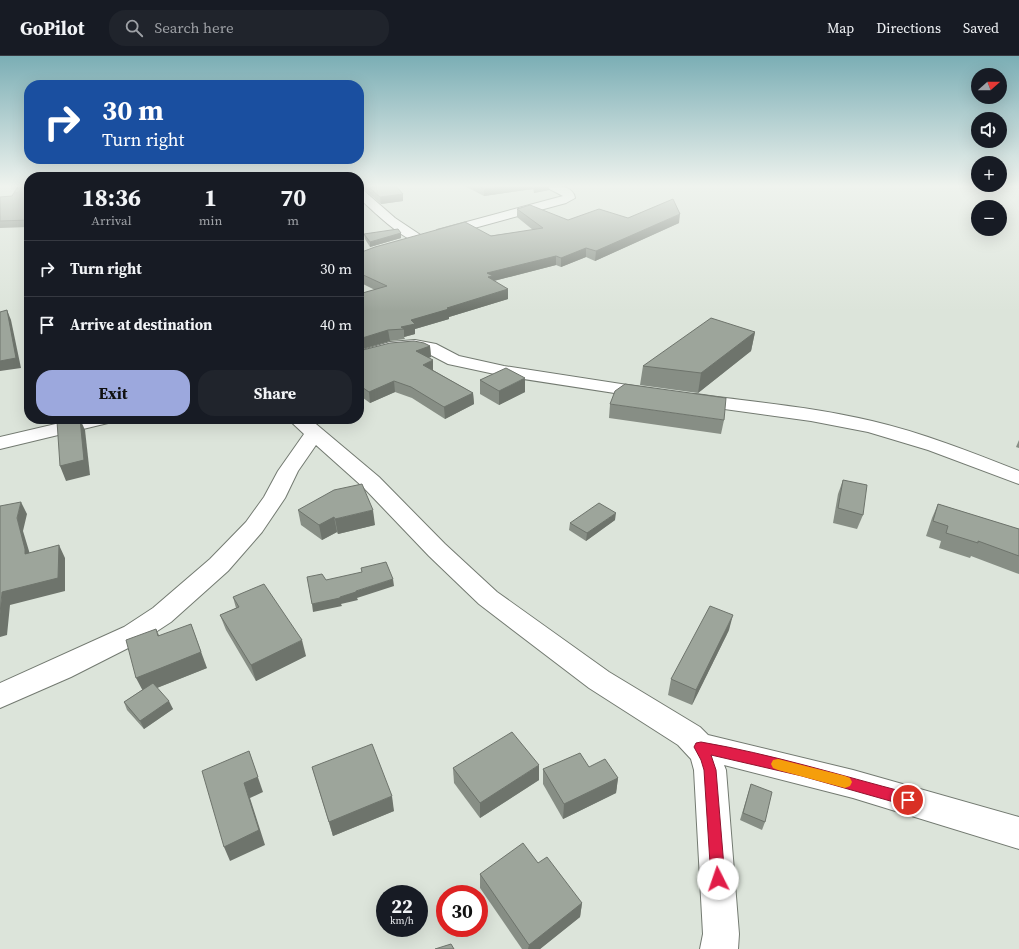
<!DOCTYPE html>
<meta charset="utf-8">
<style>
:root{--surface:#171b24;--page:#20242c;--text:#f1f3f6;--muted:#9ea1a6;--line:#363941;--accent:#9ca8dd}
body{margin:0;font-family:"Source Serif 4",serif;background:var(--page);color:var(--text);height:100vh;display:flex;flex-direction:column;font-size:15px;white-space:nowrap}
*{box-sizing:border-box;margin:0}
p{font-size:13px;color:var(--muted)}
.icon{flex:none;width:22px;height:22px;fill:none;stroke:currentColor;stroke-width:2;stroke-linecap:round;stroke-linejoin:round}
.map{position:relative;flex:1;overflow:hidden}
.side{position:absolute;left:24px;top:116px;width:340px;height:252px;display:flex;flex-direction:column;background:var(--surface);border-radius:16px;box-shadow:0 4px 16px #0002}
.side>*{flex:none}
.hud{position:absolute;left:24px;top:24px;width:340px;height:84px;border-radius:16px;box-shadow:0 4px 16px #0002;background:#1a4fa0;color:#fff;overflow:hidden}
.needle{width:26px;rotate:69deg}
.controls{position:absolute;left:971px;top:12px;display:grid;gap:8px}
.controls a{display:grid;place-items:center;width:36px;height:36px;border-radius:50%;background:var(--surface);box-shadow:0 4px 16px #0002;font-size:20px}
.speed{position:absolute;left:376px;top:829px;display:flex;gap:8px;font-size:20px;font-weight:700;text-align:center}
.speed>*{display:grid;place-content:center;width:52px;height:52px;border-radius:50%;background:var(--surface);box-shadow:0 4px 16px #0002;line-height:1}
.speed small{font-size:10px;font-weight:400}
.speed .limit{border:6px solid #d22;background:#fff;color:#111}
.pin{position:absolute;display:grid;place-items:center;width:34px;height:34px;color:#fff;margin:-17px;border:2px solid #fff;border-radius:50%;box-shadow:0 1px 4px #0007}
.me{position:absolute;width:44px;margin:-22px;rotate:356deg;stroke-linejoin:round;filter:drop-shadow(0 0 3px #0008)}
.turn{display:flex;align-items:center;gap:14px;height:84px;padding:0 12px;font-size:18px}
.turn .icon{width:52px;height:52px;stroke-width:2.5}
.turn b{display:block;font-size:28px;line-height:34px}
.eta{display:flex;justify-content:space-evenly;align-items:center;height:68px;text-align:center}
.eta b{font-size:24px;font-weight:700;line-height:28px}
.action{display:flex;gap:8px;margin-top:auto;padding:8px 12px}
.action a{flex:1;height:46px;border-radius:16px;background:var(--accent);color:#111;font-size:16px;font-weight:700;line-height:46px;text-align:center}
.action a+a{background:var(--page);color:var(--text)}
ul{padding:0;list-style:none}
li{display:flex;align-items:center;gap:12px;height:56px;padding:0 12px;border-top:1px solid var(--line)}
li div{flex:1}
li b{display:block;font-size:15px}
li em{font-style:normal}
header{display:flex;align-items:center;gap:24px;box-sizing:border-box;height:56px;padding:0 20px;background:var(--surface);border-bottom:1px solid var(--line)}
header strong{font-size:19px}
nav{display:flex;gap:22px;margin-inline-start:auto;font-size:14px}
.search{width:280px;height:36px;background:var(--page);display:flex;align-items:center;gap:10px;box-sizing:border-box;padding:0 14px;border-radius:16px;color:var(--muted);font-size:15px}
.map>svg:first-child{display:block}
</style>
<header>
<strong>GoPilot</strong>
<div class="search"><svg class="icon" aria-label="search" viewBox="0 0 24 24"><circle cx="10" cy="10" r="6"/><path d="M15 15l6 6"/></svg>Search here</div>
<nav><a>Map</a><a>Directions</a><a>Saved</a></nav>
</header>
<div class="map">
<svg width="1019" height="893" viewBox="0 0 1019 893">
<rect width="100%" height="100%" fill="#dce4da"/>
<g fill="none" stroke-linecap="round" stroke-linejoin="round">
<defs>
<g id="minor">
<path d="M542,129C552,129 573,128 575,142L566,147L445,180H437L435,177L437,174L563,140Z"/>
<path d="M359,133L363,134L395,162L422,180L423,183L422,186C407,189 371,153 359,142Z"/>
<path d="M415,284L436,288L459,300L504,310L647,332L653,333L656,337L653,341L647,342L504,320L448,308L425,296L415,294L391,296L359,305V295L390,286Z"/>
<path d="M695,338C754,346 814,351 872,365C923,377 971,396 1019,415V428L928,394L868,376L811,365L688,348L686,344L688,340Z"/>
<path d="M77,363H111L108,367L0,393V381Z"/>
<path d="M288,363H310L379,421L445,488L497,536L609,616L700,671L708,679L853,714L1019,761V793L853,742L724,709L726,714L739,878L738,893H700L703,878L694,714L691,703L678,689L589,632L479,548L429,500L363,431L316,389L298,415L285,442L262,476L228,515L171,566L142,585L71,621L0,652V627L124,571L153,552L210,503L246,466L264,441L278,415L304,378Z"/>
</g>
</defs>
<use href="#minor" stroke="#737a71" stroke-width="2"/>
<use href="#minor" fill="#fff" fill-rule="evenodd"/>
</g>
<g fill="#878e85">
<path d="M29,129V171L0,172V141L12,140Z"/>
<path d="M362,129H399L396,130L403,138V145L381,148L365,134Z"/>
<path d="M463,129H549V134L534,137L533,133L484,140Z"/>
<path d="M517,153L568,164L628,162L679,167L595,205L586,201L561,211L556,209L494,225L508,233V243L449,261V263L415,273V278L404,281L405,283L390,285L359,294V238L375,234L359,226V197L533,174L517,161Z"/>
<path d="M401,177V182L370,191L365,183L364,178Z"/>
<path d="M755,276L751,295L698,337L640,329L643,310Z"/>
<path d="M430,290L431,301L428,302L433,314L473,337L474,348L445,363L412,342L395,336L370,347L359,339V295Z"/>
<path d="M480,324L525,336L499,349L480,338Z"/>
<path d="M610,348L724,364L721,378L609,362Z"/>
<path d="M1019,384V392L1016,391Z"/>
<path d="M843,424L863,459L857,473L833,467L838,438Z"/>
<path d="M938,448L1019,473V518L971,500L970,502L939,492L941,485L926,480L932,462Z"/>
<path d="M298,454L375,469L338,478L337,476L322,484L301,469Z"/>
<path d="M615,464L586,485L569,474L570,467Z"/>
<path d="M233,541L306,600L256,625L226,574L220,559L236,552Z"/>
<path d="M156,573L159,579L207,612L157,632L173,653L144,673L127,654L124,646L142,634Z"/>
<path d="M729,574L692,649L668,639L671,623Z"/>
<path d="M312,711L394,755L333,780Z"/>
<path d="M589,711L618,722L616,737L563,763L543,728V713Z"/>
<path d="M453,712L539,724L480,762L454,727Z"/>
<path d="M751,728L765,766L762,774L740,764Z"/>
<path d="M480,818L582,847L580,861L540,893H522L480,832Z"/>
</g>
<g fill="#6e746c">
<path d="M516,129H533V133L484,140V133Z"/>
<path d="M540,129H549V134L534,137V131Z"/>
<path d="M403,138V145L381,148L380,141Z"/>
<path d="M680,158L679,167L595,205L596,195Z"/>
<path d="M401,177V182L370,191V186Z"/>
<path d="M586,192V201L561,211V202Z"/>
<path d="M556,200V209L493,225L488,231L487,217Z"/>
<path d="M508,233V243L449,261V263L415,273V278L404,281V273L401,271L411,264L447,252Z"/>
<path d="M7,254L11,264L21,312L0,315V305Z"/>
<path d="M388,274L390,285L359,294V283Z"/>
<path d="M755,276L751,295L698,337L701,317Z"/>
<path d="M430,290L431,301L416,306V295Z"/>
<path d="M433,304V315L423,309Z"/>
<path d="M525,322V336L499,349V335Z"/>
<path d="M394,325L395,336L370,347L369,336Z"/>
<path d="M473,337L474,348L445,363L444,351Z"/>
<path d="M80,363L85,374L90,419L66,425L60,410Z"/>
<path d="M21,446L27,458L23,475L32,505L25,498L17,462Z"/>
<path d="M373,454L375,469L338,478L335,463Z"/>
<path d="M616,457L615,464L586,485L587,477Z"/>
<path d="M334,461L337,476L322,484L319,469Z"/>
<path d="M59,489L65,502V535L10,549L7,579L0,581V558L2,536Z"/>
<path d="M393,523L394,530L357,542L358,544L341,548L342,550L313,556L312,548L340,541L356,535Z"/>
<path d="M733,559L729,574L692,649L696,634Z"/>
<path d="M191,568L207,612L144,637L136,622Z"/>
<path d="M302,584L306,600L256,625L251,609Z"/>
<path d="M169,645L173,653L144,673L140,665Z"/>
<path d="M249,695L263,736L250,742L265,789L230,805L224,791L244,727Z"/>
<path d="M539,709V724L480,762V747Z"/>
<path d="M618,722L616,737L563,763L564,748Z"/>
<path d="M392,740L394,755L333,780L329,766Z"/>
<path d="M582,847L580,861L540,893H528L529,889Z"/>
</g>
<g fill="#9da59b" stroke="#6e746c">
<path d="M19,129H29V164L0,165V141L12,140Z"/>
<path d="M366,129H395L403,138L380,141Z"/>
<path d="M476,129H516L484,133Z"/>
<path d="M673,143L680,158L596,195L586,192L561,202L556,200L487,217L493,220L488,221L508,233L447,252L449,253L411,264L415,268L401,271L404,273L388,274L359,283V238L387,230L359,217V197L375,191L465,166L491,180L543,172L517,153L530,149L568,164L599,153L628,162Z"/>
<path d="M398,173L401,177L370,186L364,178Z"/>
<path d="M7,254L16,302L0,305V256Z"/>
<path d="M711,262L755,276L701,317L643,310Z"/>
<path d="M414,285L424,287L430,290L416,295L433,304L423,309L473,337L444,351L411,331L394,325L369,336L359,329V295L390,287Z"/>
<path d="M506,312L525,322L499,335L480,324Z"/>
<path d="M625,328L726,342L724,364L610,348L615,335Z"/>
<path d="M67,363H80L84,404L60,410L57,365Z"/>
<path d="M843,424L867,429L863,459L838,452Z"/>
<path d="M362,428L373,454L335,463L334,461L319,469L298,454L334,434Z"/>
<path d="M21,446L17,462L25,493V498L59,489L58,522L2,536L0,558V450Z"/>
<path d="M599,447L616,457L587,477L570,467Z"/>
<path d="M938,448L1019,473V500L978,485V487L946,477L948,470L933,465Z"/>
<path d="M386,506L393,523L356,535V536L340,541V542L312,548L307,521L322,518L326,524L362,516L361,512Z"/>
<path d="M264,528L302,584L251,609L220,559L239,551L233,541Z"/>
<path d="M710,550L733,559L696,634L671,623Z"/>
<path d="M191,568L201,596L136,622L126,584L156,573L158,580Z"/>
<path d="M153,627L169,645L140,665L124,646Z"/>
<path d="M512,676L539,709L480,747L453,712Z"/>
<path d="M372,688L392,740L329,766L312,711Z"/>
<path d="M249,695L258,721L244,727L259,774L224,791L202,715Z"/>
<path d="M580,697L589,711L605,703L618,722L564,748L543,713Z"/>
<path d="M751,728L772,736L765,766L743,757Z"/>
<path d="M523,787L538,807L547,801L582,847L529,889L480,818Z"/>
<path d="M451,888L454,893H435Z"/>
</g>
<linearGradient id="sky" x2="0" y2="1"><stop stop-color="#7baeb5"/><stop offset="0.51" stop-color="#eff3ee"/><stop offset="1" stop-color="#eff3ee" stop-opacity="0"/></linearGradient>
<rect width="1019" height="255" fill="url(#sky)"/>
<path fill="#e11d48" stroke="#92132f" d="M701,686C771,698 839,719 908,737L913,739L915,744L913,748L908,750L802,720L711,699L716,714L725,823L723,828L718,830L713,828L711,823L704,714L701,704L694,691L696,687Z"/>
<path fill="#f59e0b" d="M778,703L845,720L850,722L852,726L850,730L845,732L778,714L773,712L771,708L773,704Z"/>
</svg>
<div class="controls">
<a><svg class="needle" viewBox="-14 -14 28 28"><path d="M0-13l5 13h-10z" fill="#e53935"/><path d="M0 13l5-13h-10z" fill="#9ea1a6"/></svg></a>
<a><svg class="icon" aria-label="sound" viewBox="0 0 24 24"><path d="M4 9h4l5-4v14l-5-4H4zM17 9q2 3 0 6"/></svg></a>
<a>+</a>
<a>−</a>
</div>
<div class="speed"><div>22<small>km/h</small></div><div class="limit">30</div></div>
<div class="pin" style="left:908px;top:744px;background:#d93025"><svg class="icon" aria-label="arrive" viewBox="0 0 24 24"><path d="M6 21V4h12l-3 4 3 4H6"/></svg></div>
<svg class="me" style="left:718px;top:823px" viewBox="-20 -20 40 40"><circle r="19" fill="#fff"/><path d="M0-13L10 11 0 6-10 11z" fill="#e11d48"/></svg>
<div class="hud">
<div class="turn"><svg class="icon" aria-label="right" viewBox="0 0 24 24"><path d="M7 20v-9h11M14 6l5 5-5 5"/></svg><div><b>30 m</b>Turn right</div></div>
</div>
<section class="side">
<div class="eta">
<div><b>18:36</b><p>Arrival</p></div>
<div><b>1</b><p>min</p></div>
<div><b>70</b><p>m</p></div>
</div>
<ul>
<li><svg class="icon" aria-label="right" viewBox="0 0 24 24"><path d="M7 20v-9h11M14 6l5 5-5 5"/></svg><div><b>Turn right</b></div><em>30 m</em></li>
<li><svg class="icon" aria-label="arrive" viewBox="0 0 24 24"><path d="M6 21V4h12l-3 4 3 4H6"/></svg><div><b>Arrive at destination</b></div><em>40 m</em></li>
</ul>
<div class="action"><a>Exit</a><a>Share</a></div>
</section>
</div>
